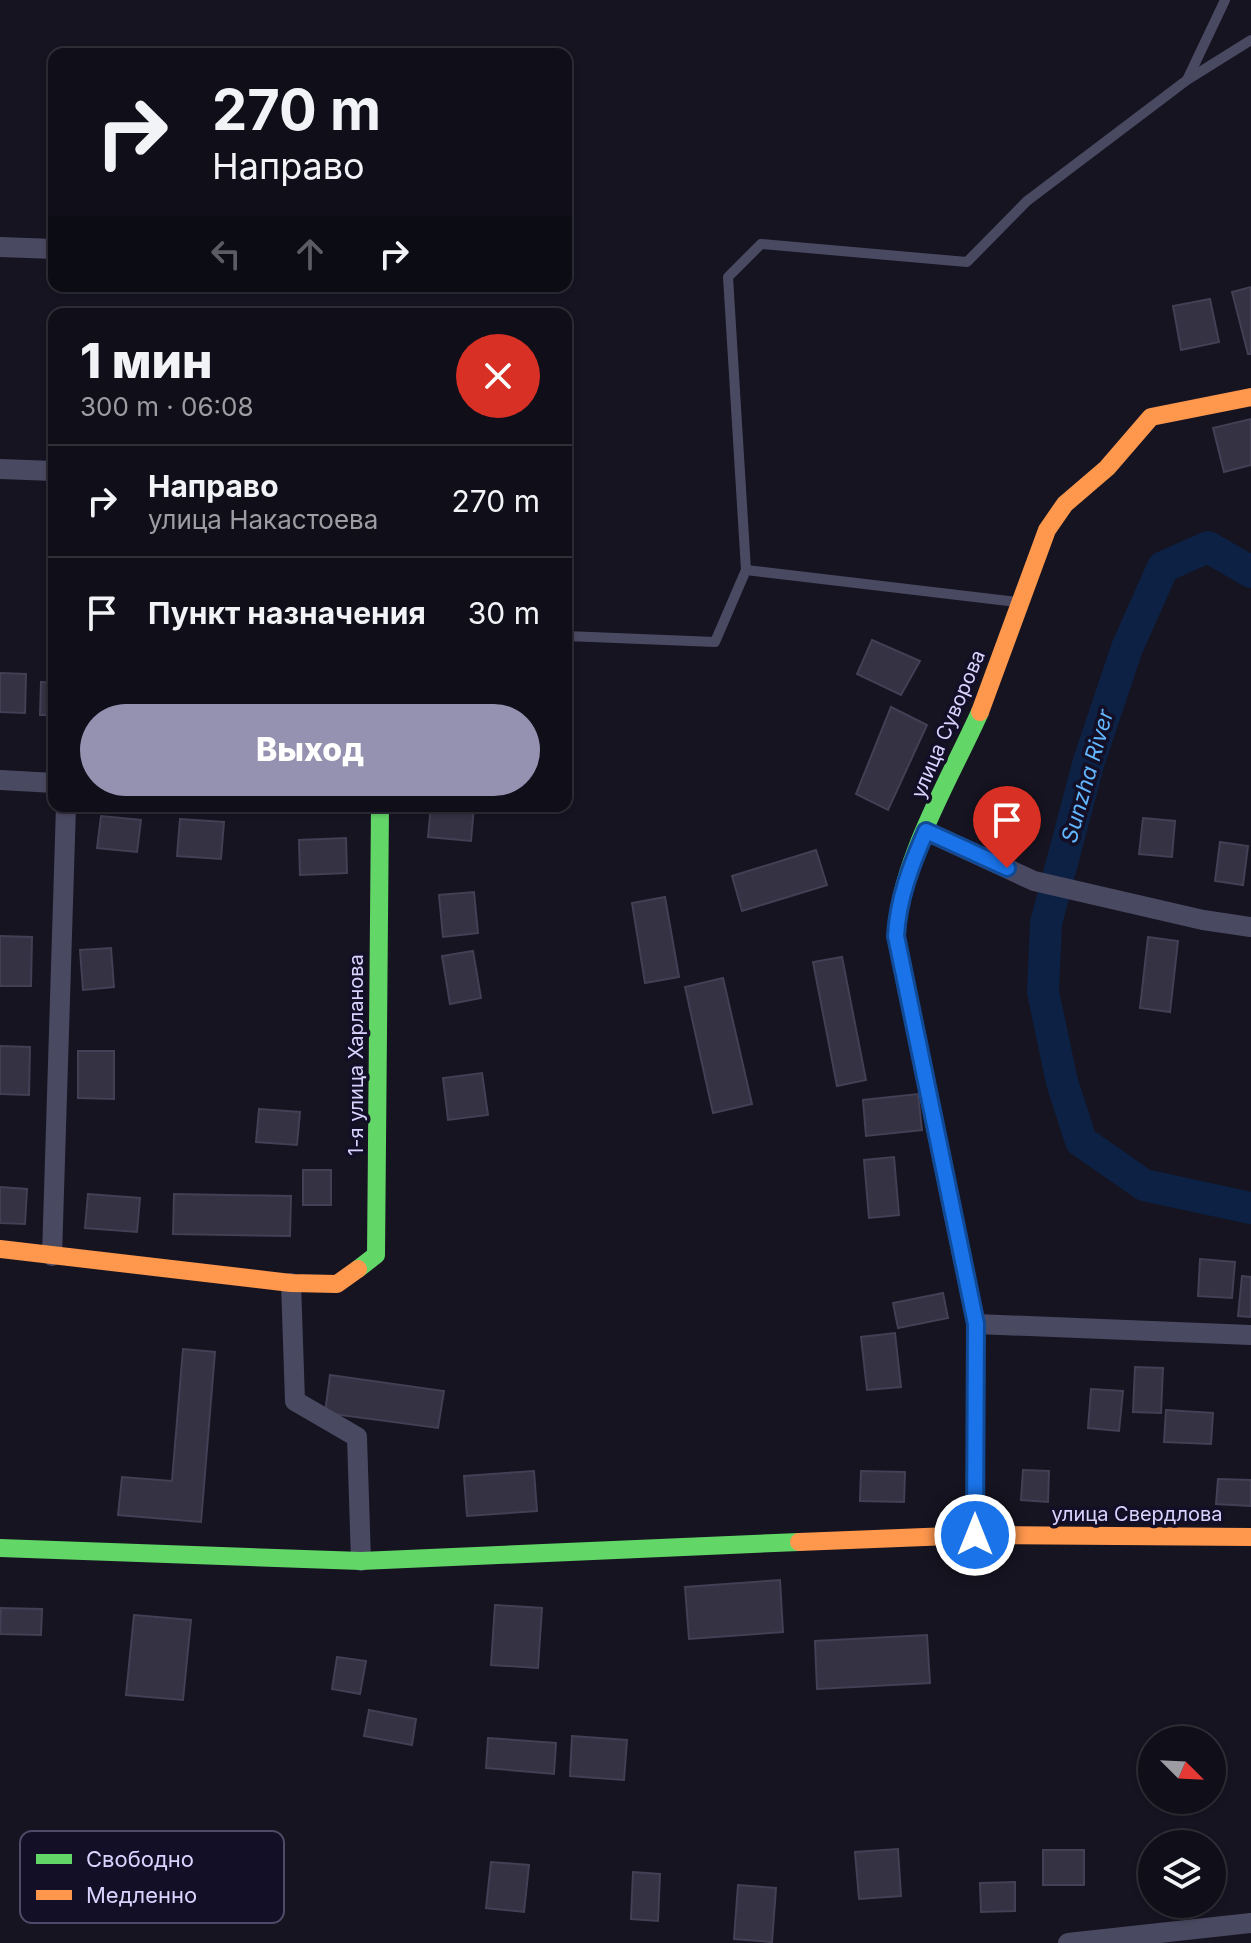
<!DOCTYPE html>
<html lang="ru">
<meta charset="utf-8">
<style>
:root{--surface:#100f19;--page:#191822;--text:#f1f3f6;--muted:#9c9ca2;--line:#302f38;--accent:#9591b1}
body{margin:0;font-family:Inter,sans-serif;background:var(--page);color:var(--text);height:100vh;display:flex;flex-direction:column;font-size:30px;white-space:nowrap}
*{box-sizing:border-box;margin:0}
p{font-size:26px;color:var(--muted)}
.icon{flex:none;width:44px;height:44px;fill:none;stroke:currentColor;stroke-width:2;stroke-linecap:round;stroke-linejoin:round}
.map{position:relative;flex:1;overflow:hidden}
.drawer{position:absolute;left:48px;top:308px;width:524px;height:504px;display:flex;flex-direction:column;background:var(--surface);border-radius:16px;box-shadow:0 2px 6px #0004,0 0 0 2px var(--line)}
.drawer>*{flex:none}
.top-card{position:absolute;left:48px;top:48px;width:524px;height:244px;border-radius:16px;box-shadow:0 2px 6px #0004,0 0 0 2px var(--line);background:#100f19;color:var(--text);overflow:hidden}
.needle{width:52px;rotate:114deg}
.tools{position:absolute;left:1138px;top:1726px;display:grid;gap:16px}
.tools a{display:grid;place-items:center;width:88px;height:88px;border-radius:50%;background:var(--surface);box-shadow:0 2px 6px #0004,0 0 0 2px var(--line);font-size:40px}
.pin{position:absolute;display:grid;place-items:center;width:68px;height:68px;color:#fff;margin:-82px -34px;border-radius:50% 50% 50% 0;rotate:-45deg;box-shadow:0 0 8px #0007}
.pin .icon{rotate:45deg}
.me{position:absolute;width:88px;margin:-44px;rotate:0deg;stroke-linejoin:round;filter:drop-shadow(0 0 6px #0008)}
.turn{display:flex;align-items:center;gap:28px;height:168px;padding:0 32px;font-size:36px}
.turn .icon{width:104px;height:104px;stroke-width:2.5}
.turn b{display:block;font-size:56px;line-height:68px}
.lanes{display:flex;align-items:center;height:76px;padding:0 32px;background:#0003;justify-content:center;gap:40px;direction:ltr}
.lanes .off{opacity:.35}
.round{display:grid;place-items:center;flex:none;width:84px;height:84px;border-radius:42px;background:var(--page)}
.overview{display:flex;align-items:center;justify-content:space-between;height:136px;padding:0 32px}
h1{font-size:48px;font-weight:800;line-height:60px}
.action{display:flex;gap:16px;margin-top:auto;padding:16px 32px}
.action a{flex:1;height:92px;border-radius:48px;background:var(--accent);color:#fff;font-size:32px;font-weight:800;line-height:92px;text-align:center}
ul{padding:0;list-style:none}
li{display:flex;align-items:center;gap:24px;height:112px;padding:0 32px;border-top:2px solid var(--line)}
li div{flex:1}
li b{display:block;font-size:30px}
li em{font-style:normal}
.map>svg:first-child{display:block}
</style>
<div class="map">
<svg width="1251" height="1943" viewBox="0 0 1251 1943">
<rect width="100%" height="100%" fill="#161421"/>
<g fill="none" stroke-linecap="round" stroke-linejoin="round">
<path stroke="#0d2144" stroke-width="32" d="M1251,572L1208,547L1163,567L1127,648L1089,761L1046,923L1043,992L1062,1082L1081,1141L1144,1185L1251,1208"/>
</g>
<g fill="#343243" stroke="#433f54" stroke-width="2">
<path d="M1251,287V354H1248L1232,292Z"/>
<path d="M1210,299L1219,342L1181,350L1173,306Z"/>
<path d="M1251,419V465L1224,472L1213,428Z"/>
<path d="M872,640L920,661L901,695L857,674Z"/>
<path d="M0,673L26,674L25,713L0,712Z"/>
<path d="M41,682L54,683V715H40Z"/>
<path d="M891,707L927,725L888,810L856,794Z"/>
<path d="M431,806H474L471,841L428,837Z"/>
<path d="M101,816L141,820L137,852L97,848Z"/>
<path d="M1143,818L1175,821L1172,857L1139,854Z"/>
<path d="M180,819L224,822L221,859L177,856Z"/>
<path d="M346,838L347,873L300,875L299,840Z"/>
<path d="M1220,842L1248,846L1243,885L1215,881Z"/>
<path d="M816,850L827,885L742,911L732,876Z"/>
<path d="M474,892L478,933L443,937L439,895Z"/>
<path d="M665,897L679,977L645,983L632,903Z"/>
<path d="M0,936L32,937L31,986H0Z"/>
<path d="M1148,937L1178,941L1170,1012L1140,1008Z"/>
<path d="M111,948L114,987L83,990L80,950Z"/>
<path d="M473,951L481,998L450,1004L442,956Z"/>
<path d="M842,957L866,1080L837,1086L813,962Z"/>
<path d="M723,978L752,1104L713,1113L685,987Z"/>
<path d="M0,1046L30,1047L29,1095L0,1094Z"/>
<path d="M78,1051H114V1099L78,1098Z"/>
<path d="M482,1073L488,1115L448,1120L443,1078Z"/>
<path d="M918,1094L922,1130L866,1136L863,1100Z"/>
<path d="M259,1109L300,1112L297,1145L256,1142Z"/>
<path d="M894,1157L899,1215L869,1218L864,1160Z"/>
<rect x="303" y="1170" width="28" height="35"/>
<path d="M0,1187L27,1189L25,1224L0,1223Z"/>
<path d="M88,1194L140,1198L137,1232L85,1228Z"/>
<path d="M174,1194L291,1196L290,1236L173,1234Z"/>
<path d="M1200,1259L1235,1262L1232,1298L1198,1296Z"/>
<path d="M1242,1276L1251,1277V1317L1238,1316Z"/>
<path d="M943,1293L948,1318L898,1328L893,1303Z"/>
<path d="M895,1333L901,1387L867,1390L861,1337Z"/>
<path d="M183,1349L215,1352L201,1522L118,1515L122,1477L172,1481Z"/>
<path d="M1135,1367L1163,1368L1161,1413L1133,1412Z"/>
<path d="M330,1375L444,1391L438,1428L325,1413Z"/>
<path d="M1091,1389L1123,1391L1119,1431L1088,1428Z"/>
<path d="M1166,1410L1213,1413L1211,1444L1164,1442Z"/>
<path d="M1023,1470L1049,1471L1048,1502L1021,1500Z"/>
<path d="M534,1471L537,1511L467,1516L464,1476Z"/>
<path d="M861,1471L905,1472L904,1502L860,1501Z"/>
<path d="M1218,1479L1251,1480V1506L1216,1504Z"/>
<path d="M780,1580L783,1632L689,1639L685,1587Z"/>
<path d="M495,1605L542,1608L538,1668L491,1665Z"/>
<path d="M1,1608L42,1609L41,1635L0,1634Z"/>
<path d="M134,1615L191,1620L183,1700L126,1695Z"/>
<path d="M927,1635L930,1683L817,1689L815,1641Z"/>
<path d="M337,1657L366,1661L360,1694L332,1689Z"/>
<path d="M369,1710L416,1719L412,1745L364,1736Z"/>
<path d="M572,1736L627,1740L624,1780L570,1776Z"/>
<path d="M488,1738L556,1743L554,1774L486,1768Z"/>
<path d="M898,1849L901,1896L859,1899L855,1852Z"/>
<rect x="1043" y="1850" width="41" height="35"/>
<path d="M491,1862L529,1865L524,1912L486,1908Z"/>
<path d="M633,1872L660,1874L658,1921L631,1919Z"/>
<path d="M1015,1882V1911L981,1912L980,1883Z"/>
<path d="M738,1885L776,1888L772,1942L734,1939Z"/>
</g>
<g fill="none" stroke-linecap="round" stroke-linejoin="round">
<g stroke="#4a4962" stroke-width="10">
<path d="M1188,78L1225,0"/>
<path d="M746,570L1017,602"/>
<path d="M566,636L715,642L746,570L728,277L761,244L967,262L1027,201L1187,80L1251,40"/>
</g>
<g stroke="#4a4962" stroke-width="20">
<path d="M0,247L54,249"/>
<path d="M0,469L54,471"/>
<path d="M0,780L54,783"/>
<path d="M926,831L1034,881L1203,920L1251,927"/>
<path d="M52,1256L66,806"/>
<path d="M291,1283L295,1401L357,1437L361,1561"/>
<path d="M976,1324L1251,1335"/>
<path d="M1068,1943L1251,1923"/>
</g>
<g stroke="#63d668" stroke-width="18">
<path d="M952,1210L896,936C899,862 950,779 980,712"/>
<path d="M358,1269L376,1255L380,806"/>
<path d="M0,1548L361,1561L799,1542"/>
</g>
<g stroke="#ff974d" stroke-width="18">
<path d="M980,712L1047,530L1065,504L1107,468L1151,417L1251,397"/>
<path d="M952,1210L976,1324L975,1535"/>
<path d="M0,1249L291,1283L337,1284L358,1269"/>
<path d="M799,1542L975,1535L1251,1537"/>
</g>
</g>
<g fill="none" stroke-linecap="round" stroke-linejoin="round">
<defs>
<path id="route" d="M975,1535L976,1324L896,936C898,899 911,865 926,831L1007,868"/>
</defs>
<use href="#route" stroke="#114b97" stroke-width="20"/>
<use href="#route" stroke="#1a73e8" stroke-width="14"/>
</g>
<g text-anchor="middle" dominant-baseline="central" stroke-width="7" stroke-linejoin="round" paint-order="stroke">
<g font-size="20" fill="#d9d4ff" stroke="#130f26">
<text transform="translate(948 724) rotate(-67)">улица Суворова</text>
<text transform="translate(356 1055) rotate(-90)">1-я улица Харланова</text>
<text x="1137" y="1514">улица Свердлова</text>
</g>
<g font-size="22" font-style="italic" fill="#62b6ff" stroke="#130f26">
<text transform="translate(1087 776) rotate(-74)">Sunzha River</text>
</g>
</g>
<rect x="20" y="1831" width="264" height="92" rx="12" fill="#130f26" stroke="#4e4a67" stroke-width="2"/>
<rect x="36" y="1854" width="36" height="10" fill="#63d668"/>
<rect x="36" y="1890" width="36" height="10" fill="#ff974d"/>
<g font-size="22" fill="#d9d4ff">
<text x="86" y="1867">Свободно</text>
<text x="86" y="1903">Медленно</text>
</g>
</svg>
<div class="tools">
<a><svg class="needle" viewBox="-14 -14 28 28"><path d="M0-13l5 13h-10z" fill="#e53935"/><path d="M0 13l5-13h-10z" fill="#9c9ca2"/></svg></a>
<a><svg class="icon" aria-label="layers" viewBox="0 0 24 24"><path d="M12 4l9 5-9 5-9-5zM3 14l9 5 9-5"/></svg></a>
</div>
<div class="pin" style="left:1007px;top:868px;background:#d93025"><svg class="icon" aria-label="arrive" viewBox="0 0 24 24"><path d="M6 21V4h12l-3 4 3 4H6"/></svg></div>
<svg class="me" style="left:975px;top:1535px" viewBox="-20 -20 40 40"><circle r="17" fill="#1a73e8" stroke="#fff" stroke-width="3"/><path d="M0-11L8 9 0 5-8 9z" fill="#fff"/></svg>
<div class="top-card">
<div class="turn"><svg class="icon" aria-label="right" viewBox="0 0 24 24"><path d="M7 20v-9h11M14 6l5 5-5 5"/></svg><div><b>270 m</b>Направо</div></div>
<div class="lanes"><svg class="icon off" aria-label="left" viewBox="0 0 24 24"><path d="M17 20v-9H6M10 6l-5 5 5 5"/></svg><svg class="icon off" aria-label="ahead" viewBox="0 0 24 24"><path d="M12 20V5M6 11l6-6 6 6"/></svg><svg class="icon" aria-label="right" viewBox="0 0 24 24"><path d="M7 20v-9h11M14 6l5 5-5 5"/></svg></div>
</div>
<section class="drawer">
<div class="overview"><div><h1>1 мин</h1><p>300 m · 06:08</p></div><a class="round" style="background:#d93025;color:#fff"><svg class="icon" aria-label="close" viewBox="0 0 24 24"><path d="M6 6l12 12M18 6L6 18"/></svg></a></div>
<ul>
<li><svg class="icon" aria-label="right" viewBox="0 0 24 24"><path d="M7 20v-9h11M14 6l5 5-5 5"/></svg><div><b>Направо</b><p>улица Накастоева</p></div><em>270 m</em></li>
<li><svg class="icon" aria-label="arrive" viewBox="0 0 24 24"><path d="M6 21V4h12l-3 4 3 4H6"/></svg><div><b>Пункт назначения</b></div><em>30 m</em></li>
</ul>
<div class="action"><a>Выход</a></div>
</section>
</div>
